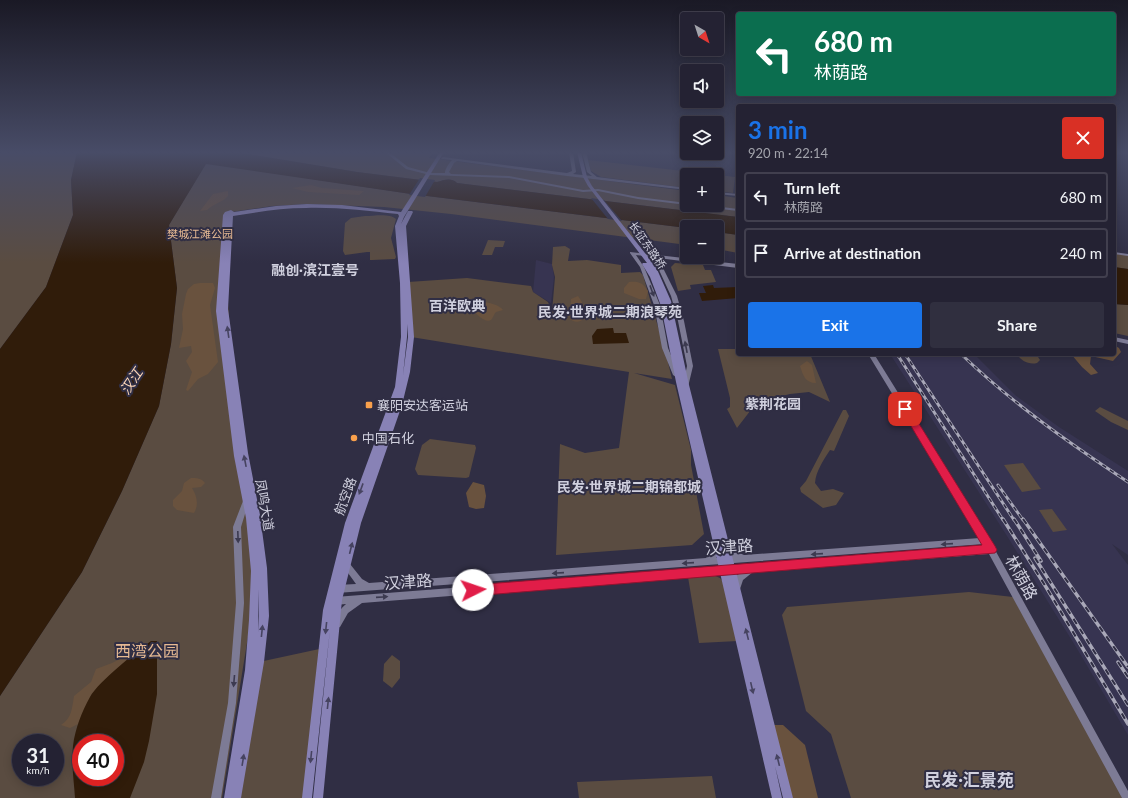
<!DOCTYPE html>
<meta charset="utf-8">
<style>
:root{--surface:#242233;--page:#302f3f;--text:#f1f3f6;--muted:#a3a4ac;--line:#413f4e;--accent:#1a73e8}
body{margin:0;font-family:Lato,"Noto Sans SC",sans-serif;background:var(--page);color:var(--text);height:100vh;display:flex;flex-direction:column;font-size:15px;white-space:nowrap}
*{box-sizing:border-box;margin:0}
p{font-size:13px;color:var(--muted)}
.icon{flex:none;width:22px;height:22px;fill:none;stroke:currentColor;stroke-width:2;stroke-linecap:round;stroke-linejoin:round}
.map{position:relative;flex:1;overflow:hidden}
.sheet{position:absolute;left:736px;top:104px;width:380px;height:252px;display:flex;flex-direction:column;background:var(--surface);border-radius:4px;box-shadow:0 2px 10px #0003,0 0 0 1px var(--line)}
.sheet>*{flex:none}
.hud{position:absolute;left:736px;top:12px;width:380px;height:84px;border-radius:4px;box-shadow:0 2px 10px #0003,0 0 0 1px var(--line);background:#0b6e4f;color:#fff;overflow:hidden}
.needle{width:26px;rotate:141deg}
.fabs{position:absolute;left:680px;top:12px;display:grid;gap:8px}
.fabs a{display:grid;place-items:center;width:44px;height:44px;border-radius:4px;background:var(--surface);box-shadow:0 2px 10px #0003,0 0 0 1px var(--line);font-size:20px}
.speed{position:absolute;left:12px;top:734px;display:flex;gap:8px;font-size:20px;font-weight:700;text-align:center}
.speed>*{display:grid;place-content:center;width:52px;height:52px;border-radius:50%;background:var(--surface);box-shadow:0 2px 10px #0003,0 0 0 1px var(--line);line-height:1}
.speed small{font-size:10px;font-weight:400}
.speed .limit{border:6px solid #d22;background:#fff;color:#111}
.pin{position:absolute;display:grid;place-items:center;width:34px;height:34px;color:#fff;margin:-17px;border-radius:8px;box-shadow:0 2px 6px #0006}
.me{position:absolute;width:44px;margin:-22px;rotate:86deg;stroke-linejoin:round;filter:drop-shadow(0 0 3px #0008)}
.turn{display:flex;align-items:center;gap:14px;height:84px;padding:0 12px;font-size:18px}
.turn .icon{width:52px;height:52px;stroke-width:2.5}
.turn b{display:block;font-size:28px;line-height:34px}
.round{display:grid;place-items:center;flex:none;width:42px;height:42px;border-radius:4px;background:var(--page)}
.headline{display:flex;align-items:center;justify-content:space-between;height:68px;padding:0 12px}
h1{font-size:24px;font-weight:700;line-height:30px;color:var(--accent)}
.button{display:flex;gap:8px;margin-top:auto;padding:8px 12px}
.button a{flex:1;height:46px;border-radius:4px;background:var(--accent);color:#fff;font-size:16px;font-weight:700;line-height:46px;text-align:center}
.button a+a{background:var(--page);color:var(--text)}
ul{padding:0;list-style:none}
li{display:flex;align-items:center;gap:12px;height:50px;margin:0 8px 6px;padding:0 4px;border:2px solid var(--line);border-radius:4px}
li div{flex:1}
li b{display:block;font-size:15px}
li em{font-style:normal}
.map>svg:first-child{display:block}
</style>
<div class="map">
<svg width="1128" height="798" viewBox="0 0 1128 798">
<rect width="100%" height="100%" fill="#302e44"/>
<g fill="#373451">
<path d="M536,260L552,264L554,277L551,303L533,292Z"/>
<path d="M890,354H974L1015,395L1059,427L1128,471V555L1112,544L1128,565V735L1076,647L1007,536Z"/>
</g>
<g fill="#5a4c41" fill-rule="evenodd">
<path d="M0,152H77L71,180L73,215L46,287L0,349Z"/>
<path d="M235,152H377L393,154L391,152H432L429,158L687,191V205H717V195L738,198V217L457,183C451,177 444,180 437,182L357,172Z"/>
<path d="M588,160L735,177L733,193L717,191V175H687V188L601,177L591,171Z"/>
<path d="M206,163L411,194L687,228V245L451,214L384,207L307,204L272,206L231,212L225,263L235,398L260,520L251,618L222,798H0V696L82,572L122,491L159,406L171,344L177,288L169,225ZM21,743H55V777H21ZM81,743H115V777H81Z"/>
<path d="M365,216C374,216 390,213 396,219L391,238L396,257L395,259L372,260H370V252H367L345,255L343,251L345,223L351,218Z"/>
<path d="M717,232L738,235V253L717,249Z"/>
<path d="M488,240L505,241L503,247H495L492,255H482Z"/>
<path d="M565,246L570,249L568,261L587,260L621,265V273L640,272L643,275L667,358L672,379L634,373L675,385L691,450V465L704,534L692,545L556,555L560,444L585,453L619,448L629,372L411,337L408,282L467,278L531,286L533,292L548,302L552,312L555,277L552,265L553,247Z"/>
<path d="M1114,253L1128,255V269L1114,267Z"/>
<path d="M675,263L703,265L705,270H711L716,282L690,285L691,289L678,291L671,267Z"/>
<path d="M1114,304L1128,305V336L1114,333Z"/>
<path d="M718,349H738V354H810L830,402L809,392L790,394L757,402L737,428L727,409L730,407V398Z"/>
<path d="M1017,354H1036L1040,360L1037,363C1029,365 1021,361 1017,354Z"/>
<path d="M1100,407L1128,421V430L1111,422L1095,411Z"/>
<path d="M843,410H846L849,416L834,451L830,450C823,461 816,471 815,483L821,491L833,489L844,493L836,505L823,508L801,492L800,488L806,481Z"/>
<path d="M430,439L475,445L476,448L469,477L466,478L418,475L415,469L422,445Z"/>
<path d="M1023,463L1041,489L1022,492L1004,465Z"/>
<path d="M1052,509L1067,530L1053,532L1039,510Z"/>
<path d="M713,575L720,578L726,585L738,641L699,643L688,577Z"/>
<path d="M969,592L1013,597L1123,798H851L831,734L806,711L782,615L787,607Z"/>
<path d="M324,648L308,798H236L259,662Z"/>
<path d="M392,655L400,661V678L392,688L383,681L384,664Z"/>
<path d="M712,776L716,798H579L577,782Z"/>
</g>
<g fill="#69523e">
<path d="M311,185L322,188L364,191L359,195L308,192L292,188Z"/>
<path d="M228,191V196C223,202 213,204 207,210L200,211L213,194Z"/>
<path d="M629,282C639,281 643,283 648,291L646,299H639L624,293V288Z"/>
<path d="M200,283H213L215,288L210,305L218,362L208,374L198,379L188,391L186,390L192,372L186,361L192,352L191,346L179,348L183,329L182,314L186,294L188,289L194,284Z"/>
<path d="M578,296L582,302L583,319C580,323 573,322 570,319L571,299Z"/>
<path d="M482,302C488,302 500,305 503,310L496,312C494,314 493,318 491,320C485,323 477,315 474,311Z"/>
<path d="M1114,345L1119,348L1121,352L1113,361L1091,356L1090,364L1098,373L1091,375L1082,367L1071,354H1114Z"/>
<path d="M807,361L812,365L816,383C805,383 803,375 800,366Z"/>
<path d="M191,478C197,478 201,478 205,483L201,487L192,488C197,496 199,505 194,513L177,510L173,506V500L182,491L184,483Z"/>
<path d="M473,482L484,485L486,496L484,508L476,509L469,507L466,493Z"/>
<path d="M128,655L127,660L91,695L78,724L70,728L61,725C72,718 72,708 74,696L91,682L96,669L112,663Z"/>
<path d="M770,725H783L805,745L818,798H788Z"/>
</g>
<g fill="#301c0a" fill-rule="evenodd">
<path d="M77,152H235L357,172L437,182C444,180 451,177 457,183L738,217V235L717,232V227L687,228L411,194L206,164L169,225L177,288L171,344L159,406L122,491L82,572L0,696V349L46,287L73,215L71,180Z"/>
<path d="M1114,267L1128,269V305L1114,304Z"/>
<path d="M713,285L714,288L738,287V298L702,301L699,293H706L703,286Z"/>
<path d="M613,328L614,333H626L629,343L593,344L592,336L597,329Z"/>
<path d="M151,641H157V694L149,741L144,762L130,798H75C74,781 71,763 73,746C75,729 82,711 90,697C99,681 136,652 151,641ZM81,743H115V777H81Z"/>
</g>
<g fill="#302e44">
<path d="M420,178L435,180L425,197L409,195Z"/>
<path d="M591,198L604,200L622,221L608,219Z"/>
</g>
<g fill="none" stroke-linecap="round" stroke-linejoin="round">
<g fill="#7d7b95" fill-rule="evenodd">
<path d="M385,152H389L408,167L430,173H445C445,169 449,163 452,160L442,159L441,158L443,157L567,173L572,171L569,152H573L576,172L573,174L592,176L587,172L582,152H586L591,172L597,177L687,188V190L567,176L457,161L454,163L449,172L451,174L509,176L583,190L598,189L638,197L687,203V205H688H687L638,199L598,191L583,192L509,178L430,175L406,169Z"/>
<path d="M717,192L738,194V196L717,194Z"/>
<path d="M692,205H706L738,209V211L694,206Z"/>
<path d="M630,252L738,264V268L658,258L677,296L684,321L693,366L688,387H684L683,385L687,366L678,321L671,296L653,257L636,255L644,267L660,305L668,348L679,375L676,377L673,375L662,348L654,305L640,267L630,253Z"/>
<path d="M1114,252L1128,254V256L1114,254Z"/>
<path d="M1114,337L1128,340V344L1114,341Z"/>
<path d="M868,354H874L989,539L1128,791V798H1122L989,554L753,572L743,580L739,592L736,593L733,592L732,589L737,575L741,573L362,603L348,613L340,627L337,628L334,627L333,624C336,616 340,609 346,604L335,605L332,604L331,601L332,598L335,597L985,547L984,544L337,593L334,592L333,589L334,586L337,585L356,584L343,566L344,564L347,563L350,564L362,579L369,583L706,558L711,553L715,544L718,543L721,544L722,546L716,558L731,556L722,546L723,544L726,543C733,546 736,552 744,555L980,538Z"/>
<path d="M246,498L248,499L249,501L241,527L244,603L236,703L221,798H211L228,703L236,603L233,527L243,501L244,499Z"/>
</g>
<g fill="#8882b6" fill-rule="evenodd">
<path d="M440,152H444L404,217L401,224L408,211H412L413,212L406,226L414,337L410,372L402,405L361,523L342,600L323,798H313L330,629L312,798H302L323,610L345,523L395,387L401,337L400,283L395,226L399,216L398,214C367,211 337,207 306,208C282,208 258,212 233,216L228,309L248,453L260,515L267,568L269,616L264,662L241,798H224L245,670L249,620L251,571L246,518L234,456L216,311L223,215L225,212L231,210L234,212L276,206L307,204L342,205L401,212ZM407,324L408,337L403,375L407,337ZM259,589V616L258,632Z"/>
<path d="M577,152H581L587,177L592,186L656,267L671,301L689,385L793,798H783L775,766L782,798H772L676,382L661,306L650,277L642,264L643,263H647L588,186L583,177Z"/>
</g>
<defs>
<g id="rail-far1">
<path d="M897,354L1003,520"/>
<path d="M905,354L1014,520"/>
<path d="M961,354C1012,403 1069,443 1128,482"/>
<path d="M998,485L1023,520"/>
</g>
<g id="rail">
<path d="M1003,519L1046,587L1128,724"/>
<path d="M1014,519L1041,561"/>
<path d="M1023,519L1128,667"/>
<path d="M1035,558L1128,705"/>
<path d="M1118,662L1128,677"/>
</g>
</defs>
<use href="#rail-far1" stroke="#a9a8b8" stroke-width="3"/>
<use href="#rail" stroke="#a9a8b8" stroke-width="3.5"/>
<use href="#rail-far1" stroke="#302e44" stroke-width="1.5" stroke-dasharray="4.5" stroke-linecap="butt"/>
<use href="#rail" stroke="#302e44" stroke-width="2" stroke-dasharray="6" stroke-linecap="butt"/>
</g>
<defs><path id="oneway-solid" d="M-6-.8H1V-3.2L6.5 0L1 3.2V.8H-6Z"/></defs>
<g fill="#3c3a50">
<use href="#oneway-solid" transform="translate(652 291) rotate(70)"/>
<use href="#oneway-solid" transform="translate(686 347) rotate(-101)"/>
<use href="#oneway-solid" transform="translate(238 537) rotate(88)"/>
<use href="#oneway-solid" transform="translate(947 544) rotate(176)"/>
<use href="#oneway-solid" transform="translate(817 554) rotate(176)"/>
<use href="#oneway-solid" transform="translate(688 563) rotate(176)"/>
<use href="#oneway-solid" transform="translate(558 573) rotate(176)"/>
<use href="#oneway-solid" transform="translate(382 597) rotate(-4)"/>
<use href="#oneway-solid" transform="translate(234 681) rotate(95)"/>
</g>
<g fill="#464360">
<use href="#oneway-solid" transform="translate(228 332) rotate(-98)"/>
<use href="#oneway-solid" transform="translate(245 461) rotate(-101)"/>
<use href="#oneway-solid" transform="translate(361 489) rotate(110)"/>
<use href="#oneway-solid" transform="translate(351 548) rotate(-76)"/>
<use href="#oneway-solid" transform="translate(326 628) rotate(96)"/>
<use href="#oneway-solid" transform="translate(262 631) rotate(-84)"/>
<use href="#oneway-solid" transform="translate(747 634) rotate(-104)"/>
<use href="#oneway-solid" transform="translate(752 688) rotate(77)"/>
<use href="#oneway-solid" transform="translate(328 703) rotate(-84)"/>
<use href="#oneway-solid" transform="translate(311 757) rotate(96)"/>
<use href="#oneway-solid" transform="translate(243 760) rotate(-81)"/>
<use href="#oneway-solid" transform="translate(778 760) rotate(-104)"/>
</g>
<linearGradient id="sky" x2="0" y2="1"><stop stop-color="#1a1925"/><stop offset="0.58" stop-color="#484c67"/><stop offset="1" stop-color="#484c67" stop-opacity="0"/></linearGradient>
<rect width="1128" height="263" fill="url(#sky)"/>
<path fill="#e11d48" stroke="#92132f" d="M905,405L908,406L995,546L997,550L995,553L473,596L469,594L467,590L469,586L473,585L982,545L902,411L900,409L902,406Z"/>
<g fill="#f9a04c" stroke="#302e44" stroke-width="1.5">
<rect x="365" y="401" width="8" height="8" rx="2"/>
<circle cx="354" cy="438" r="4"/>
</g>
<g text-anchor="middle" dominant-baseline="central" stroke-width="4" stroke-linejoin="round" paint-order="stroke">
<g font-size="11" fill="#e6b992" stroke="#302e44">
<text x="200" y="233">樊城江滩公园</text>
</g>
<g font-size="11" fill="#d0d0de" stroke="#302e44">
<text transform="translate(648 245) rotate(55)">长征东路桥</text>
</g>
<g font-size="13" fill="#d0d0de" stroke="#302e44" text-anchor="start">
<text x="377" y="405">襄阳安达客运站</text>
<text x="362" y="438">中国石化</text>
</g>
<g font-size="13" fill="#d0d0de" stroke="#302e44">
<text transform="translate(345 496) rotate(-70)">航空路</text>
<text transform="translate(265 505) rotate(80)">凤鸣大道</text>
</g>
<g font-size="14" font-weight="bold" fill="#d0d0de" stroke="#302e44">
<text x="315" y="269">融创·滨江壹号</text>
<text x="457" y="305">百洋欧典</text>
<text x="610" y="311">民发·世界城二期浪琴苑</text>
<text x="773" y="403">紫荆花园</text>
<text x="629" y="486">民发·世界城二期锦都城</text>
</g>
<g font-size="14" font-style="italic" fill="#fcd6b8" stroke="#302e44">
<text transform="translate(131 381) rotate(-56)">汉江</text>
</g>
<g font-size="16" fill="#d0d0de" stroke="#302e44">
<text transform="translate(729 546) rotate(-4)">汉津路</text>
<text transform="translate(1022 577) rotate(61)">林荫路</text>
<text transform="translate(408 581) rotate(-4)">汉津路</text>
</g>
<g font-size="16" fill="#e6b992" stroke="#302e44">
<text x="147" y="650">西湾公园</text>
</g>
<g font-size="17" font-weight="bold" fill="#d0d0de" stroke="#302e44">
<text x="969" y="779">民发·汇景苑</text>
</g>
</g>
</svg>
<div class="fabs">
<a><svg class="needle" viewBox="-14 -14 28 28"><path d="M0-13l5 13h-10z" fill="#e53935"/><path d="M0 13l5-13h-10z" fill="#a3a4ac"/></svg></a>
<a><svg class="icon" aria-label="sound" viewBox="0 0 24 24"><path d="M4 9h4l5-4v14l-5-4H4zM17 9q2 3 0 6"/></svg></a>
<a><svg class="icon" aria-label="layers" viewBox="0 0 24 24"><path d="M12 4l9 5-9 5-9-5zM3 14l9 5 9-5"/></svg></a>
<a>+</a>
<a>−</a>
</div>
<div class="speed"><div>31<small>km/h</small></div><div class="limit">40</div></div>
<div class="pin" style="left:905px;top:409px;background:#d93025"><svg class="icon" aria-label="arrive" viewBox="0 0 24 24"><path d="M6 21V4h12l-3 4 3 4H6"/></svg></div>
<svg class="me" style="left:473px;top:590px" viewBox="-20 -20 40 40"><circle r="19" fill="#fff"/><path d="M0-13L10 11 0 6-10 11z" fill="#e11d48"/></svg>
<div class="hud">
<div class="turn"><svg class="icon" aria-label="left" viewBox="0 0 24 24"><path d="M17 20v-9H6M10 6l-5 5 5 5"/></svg><div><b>680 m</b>林荫路</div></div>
</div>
<section class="sheet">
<div class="headline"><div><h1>3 min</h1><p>920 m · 22:14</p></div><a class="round" style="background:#d93025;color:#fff"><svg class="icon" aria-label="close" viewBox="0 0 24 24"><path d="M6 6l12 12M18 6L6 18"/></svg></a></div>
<ul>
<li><svg class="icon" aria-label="left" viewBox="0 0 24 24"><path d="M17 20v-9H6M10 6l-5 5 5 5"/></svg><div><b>Turn left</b><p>林荫路</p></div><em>680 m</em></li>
<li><svg class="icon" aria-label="arrive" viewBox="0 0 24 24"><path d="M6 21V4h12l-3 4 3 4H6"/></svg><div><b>Arrive at destination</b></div><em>240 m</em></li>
</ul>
<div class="button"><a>Exit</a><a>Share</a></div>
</section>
</div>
